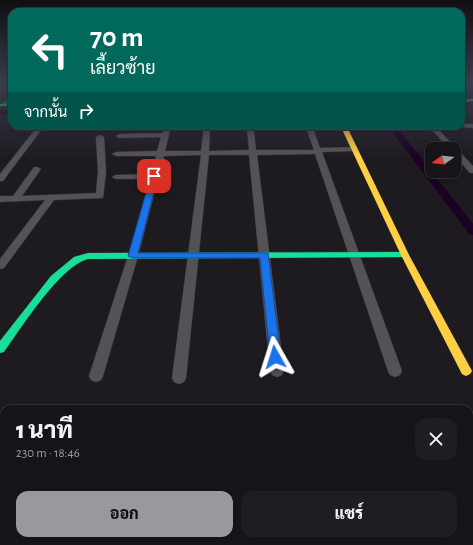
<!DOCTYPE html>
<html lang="th">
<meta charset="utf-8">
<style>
:root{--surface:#161418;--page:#1f1d21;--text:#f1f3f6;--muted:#9e9ea2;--line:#353337;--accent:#9b989d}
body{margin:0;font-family:"Alegreya Sans",Sarabun,sans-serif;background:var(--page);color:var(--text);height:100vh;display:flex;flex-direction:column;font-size:15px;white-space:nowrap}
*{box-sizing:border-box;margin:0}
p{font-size:13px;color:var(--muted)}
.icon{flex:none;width:22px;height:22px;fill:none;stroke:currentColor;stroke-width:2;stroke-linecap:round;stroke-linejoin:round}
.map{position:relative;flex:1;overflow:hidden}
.side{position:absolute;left:0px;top:405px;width:473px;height:140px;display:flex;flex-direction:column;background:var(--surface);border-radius:12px 12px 0 0;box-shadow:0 2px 10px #0003,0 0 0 1px var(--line)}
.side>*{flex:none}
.banner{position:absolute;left:8px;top:8px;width:457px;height:122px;border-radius:12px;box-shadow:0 2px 10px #0003,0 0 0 1px var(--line);background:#00695c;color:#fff;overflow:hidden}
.needle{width:26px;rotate:256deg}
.fabs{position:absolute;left:425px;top:142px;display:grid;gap:8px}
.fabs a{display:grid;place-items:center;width:36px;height:36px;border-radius:8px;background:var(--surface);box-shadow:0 2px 10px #0003,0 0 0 1px var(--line);font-size:20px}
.pin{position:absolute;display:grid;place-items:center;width:34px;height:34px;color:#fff;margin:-17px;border-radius:8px;box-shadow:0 2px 6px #0006}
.me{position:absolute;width:44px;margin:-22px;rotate:354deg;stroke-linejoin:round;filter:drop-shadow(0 0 3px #0008)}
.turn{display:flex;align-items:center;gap:14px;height:84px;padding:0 16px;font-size:18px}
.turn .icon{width:52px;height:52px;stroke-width:2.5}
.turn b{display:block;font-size:28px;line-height:34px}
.then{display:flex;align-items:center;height:38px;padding:0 16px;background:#0003;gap:8px;font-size:15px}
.round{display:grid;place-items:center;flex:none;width:42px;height:42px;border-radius:12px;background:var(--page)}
.summary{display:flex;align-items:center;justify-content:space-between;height:68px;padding:0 16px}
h1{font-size:24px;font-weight:800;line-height:30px}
.cta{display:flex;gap:8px;margin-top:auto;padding:8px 16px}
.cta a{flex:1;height:46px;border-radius:12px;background:var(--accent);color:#111;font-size:16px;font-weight:800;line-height:46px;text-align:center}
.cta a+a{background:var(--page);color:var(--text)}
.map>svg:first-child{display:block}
</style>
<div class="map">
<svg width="473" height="545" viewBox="0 0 473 545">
<rect width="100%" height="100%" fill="#1e1b20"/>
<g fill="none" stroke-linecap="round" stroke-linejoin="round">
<g fill="#1b0225" fill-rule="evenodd">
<rect x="461" y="90" width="12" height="4"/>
<path d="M12,110V114L0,115V111Z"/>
<path d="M388,126H396L473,224V235L469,234Z"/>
</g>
<defs>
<g id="street">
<path d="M12,94V100L6,106H2V104Z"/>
<path d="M461,124H473V128L459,127L458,126H461Z"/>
<path d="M38,126H44L3,181H0V174Z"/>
<path d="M165,126H171L165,151H201L204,126H210L209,151L249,150L247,126H312L320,148L357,147L358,149L354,151L322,152L402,371L400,375L395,377L390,375L388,371L315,154L257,155L284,371L282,375L277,377L272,375L270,371L249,155H209L186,378L184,382L179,384L174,382L172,378L201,155L164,156L138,256L103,376L101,380L96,382L91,380L89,376L128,256L150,179H116L112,177L116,175L151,174L156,156H116L112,154L116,152L157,151L161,137L119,138L116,136L119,134L163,133ZM254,130H307L314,150H256Z"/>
<path d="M429,126H456L453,128L438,129L473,166V173H470L454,155V149H449Z"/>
<path d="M100,135L104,137L106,172L103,198L54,200L4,268L0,269V259L45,200L0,202V196H13L34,167H37L41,169L22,196L96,193L98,172L96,137Z"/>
<rect x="0" y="430" width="4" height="14"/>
<path d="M50,541H68V545H48Z"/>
</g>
<g id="fast">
<path d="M473,82V84L461,85V83Z"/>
<path d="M473,99V101L461,102V100Z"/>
<rect x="0" y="104" width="12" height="2"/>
<path d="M405,252L409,255L408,257L88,259C60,266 22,327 4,352L0,353V341L51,276L74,257L88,253Z"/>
</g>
<path id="slow" d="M345,127L348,129L409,255L472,371L470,374L466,376L462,374L401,255L342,129Z"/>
</defs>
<use href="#street" stroke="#373538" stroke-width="1"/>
<use href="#fast" stroke="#373538" stroke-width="1"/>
<use href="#slow" stroke="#373538" stroke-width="1"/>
<use href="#street" fill="#555256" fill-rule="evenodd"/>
<use href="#fast" fill="#16e098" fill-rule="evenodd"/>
<use href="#slow" fill="#ffcf43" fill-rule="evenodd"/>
</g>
<linearGradient id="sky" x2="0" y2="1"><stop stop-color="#100f12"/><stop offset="0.52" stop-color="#3b3f4e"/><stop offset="1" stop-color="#3b3f4e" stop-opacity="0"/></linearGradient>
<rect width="473" height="157" fill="url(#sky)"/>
<path fill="#1a73e8" stroke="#114b97" d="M154,174L158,176L138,253H268L281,357L279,360L275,361L271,360L270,357L260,258H133L128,256L151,176Z"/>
</svg>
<div class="fabs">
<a><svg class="needle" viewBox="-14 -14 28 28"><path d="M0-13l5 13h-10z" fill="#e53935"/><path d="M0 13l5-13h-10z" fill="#9e9ea2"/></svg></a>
</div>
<div class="pin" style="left:154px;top:176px;background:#d93025"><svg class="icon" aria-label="arrive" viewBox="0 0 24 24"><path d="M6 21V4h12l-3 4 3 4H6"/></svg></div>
<svg class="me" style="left:275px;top:357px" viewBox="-20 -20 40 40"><path d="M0-17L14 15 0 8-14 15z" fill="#1a73e8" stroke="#fff" stroke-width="4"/></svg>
<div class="banner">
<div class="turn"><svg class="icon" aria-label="left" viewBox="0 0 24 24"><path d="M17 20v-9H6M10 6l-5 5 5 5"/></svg><div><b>70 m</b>เลี้ยวซ้าย</div></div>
<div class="then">จากนั้น<svg class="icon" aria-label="right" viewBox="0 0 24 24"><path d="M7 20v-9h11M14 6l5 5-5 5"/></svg></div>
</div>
<section class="side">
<div class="summary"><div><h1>1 นาที</h1><p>230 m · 18:46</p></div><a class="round"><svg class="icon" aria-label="close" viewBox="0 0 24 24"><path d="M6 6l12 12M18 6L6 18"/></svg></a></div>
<div class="cta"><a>ออก</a><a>แชร์</a></div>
</section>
</div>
